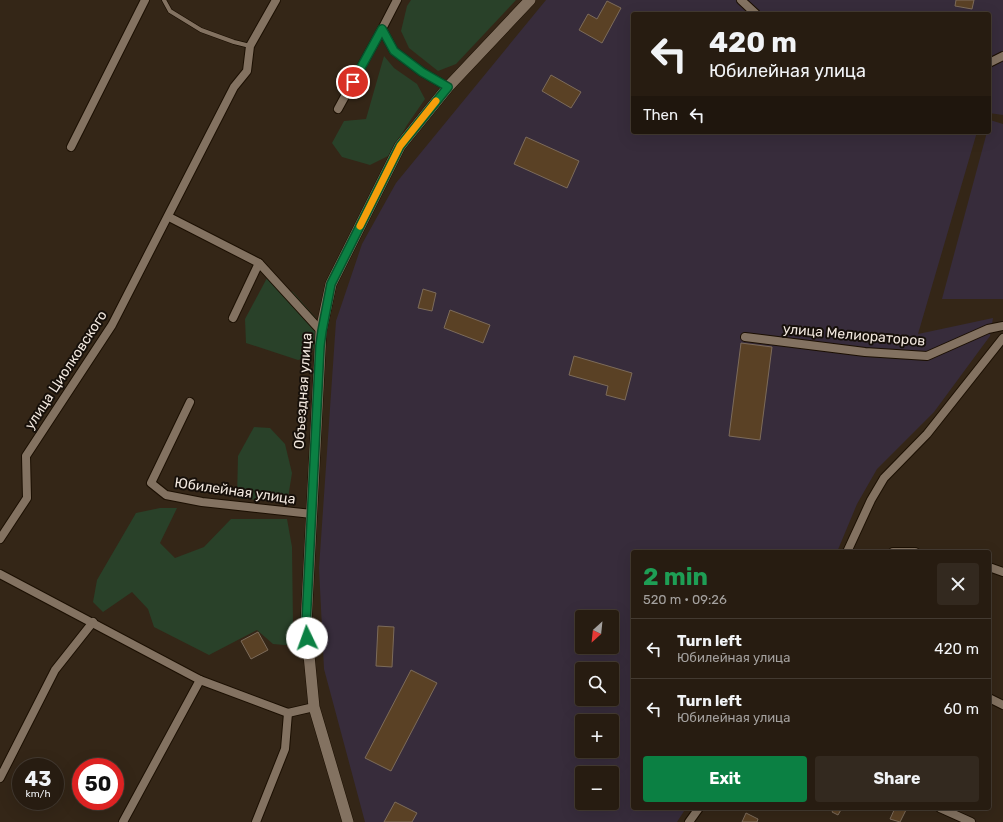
<!DOCTYPE html>
<meta charset="utf-8">
<style>
:root{--surface:#271c11;--page:#33291f;--text:#f1f3f6;--muted:#a4a19f;--line:#433a31;--accent:#0b8043}
body{margin:0;font-family:Rubik,sans-serif;background:var(--page);color:var(--text);height:100vh;display:flex;flex-direction:column;font-size:15px;white-space:nowrap}
*{box-sizing:border-box;margin:0}
p{font-size:13px;color:var(--muted)}
.icon{flex:none;width:22px;height:22px;fill:none;stroke:currentColor;stroke-width:2;stroke-linecap:round;stroke-linejoin:round}
.map{position:relative;flex:1;overflow:hidden}
.drawer{position:absolute;left:631px;top:550px;width:360px;height:260px;display:flex;flex-direction:column;background:var(--surface);border-radius:4px;box-shadow:0 4px 16px #0002,0 0 0 1px var(--line)}
.drawer>*{flex:none}
.guide{position:absolute;left:631px;top:12px;width:360px;height:122px;border-radius:4px;box-shadow:0 4px 16px #0002,0 0 0 1px var(--line);background:#271c11;color:var(--text);overflow:hidden}
.needle{width:26px;rotate:207deg}
.buttons{position:absolute;left:575px;top:610px;display:grid;gap:8px}
.buttons a{display:grid;place-items:center;width:44px;height:44px;border-radius:4px;background:var(--surface);box-shadow:0 4px 16px #0002,0 0 0 1px var(--line);font-size:20px}
.speed{position:absolute;left:12px;top:758px;display:flex;gap:8px;font-size:20px;font-weight:700;text-align:center}
.speed>*{display:grid;place-content:center;width:52px;height:52px;border-radius:50%;background:var(--surface);box-shadow:0 4px 16px #0002,0 0 0 1px var(--line);line-height:1}
.speed small{font-size:10px;font-weight:400}
.speed .limit{border:6px solid #d22;background:#fff;color:#111}
.pin{position:absolute;display:grid;place-items:center;width:34px;height:34px;color:#fff;margin:-17px;border:2px solid #fff;border-radius:50%;box-shadow:0 1px 4px #0007}
.me{position:absolute;width:44px;margin:-22px;rotate:357deg;stroke-linejoin:round;filter:drop-shadow(0 0 3px #0008)}
.turn{display:flex;align-items:center;gap:14px;height:84px;padding:0 12px;font-size:18px}
.turn .icon{width:52px;height:52px;stroke-width:2.5}
.turn b{display:block;font-size:28px;line-height:34px}
.then{display:flex;align-items:center;height:38px;padding:0 12px;background:#0003;gap:8px;font-size:15px}
.round{display:grid;place-items:center;flex:none;width:42px;height:42px;border-radius:4px;background:var(--page)}
.summary{display:flex;align-items:center;justify-content:space-between;height:68px;padding:0 12px}
h1{font-size:24px;font-weight:700;line-height:30px;color:#1e9e55}
.button{display:flex;gap:8px;margin-top:auto;padding:8px 12px}
.button a{flex:1;height:46px;border-radius:4px;background:var(--accent);color:#fff;font-size:16px;font-weight:700;line-height:46px;text-align:center}
.button a+a{background:var(--page);color:var(--text)}
ul{padding:0;list-style:none}
li{display:flex;align-items:center;gap:12px;height:60px;padding:0 12px;border-top:1px solid var(--line)}
li div{flex:1}
li b{display:block;font-size:15px}
li em{font-style:normal}
.map>svg:first-child{display:block}
</style>
<div class="map">
<svg width="1003" height="822" viewBox="0 0 1003 822">
<rect width="100%" height="100%" fill="#342617"/>
<g fill="#372c3b" fill-rule="evenodd">
<path d="M546,0H1003V115L989,113V14H633V132H977L918,334L993,318L990,336L934,412L877,469L857,504L837,552H633V808H686L677,822H365L324,669L319,568L336,321L362,244L396,183ZM582,617H612V647H582ZM582,669H612V699H582ZM582,721H612V751H582ZM582,773H612V803H582Z"/>
<path d="M990,120L1003,124V299H942L987,132H989Z"/>
</g>
<g fill="#294129">
<path d="M411,0H516L456,64L438,71L409,48L401,31L407,6Z"/>
<path d="M384,56L394,68L417,84L425,99L407,125L390,155L370,165L342,157L332,143L344,121L366,119Z"/>
<path d="M267,278L293,292L316,318L317,342L309,357L298,360L246,343L245,319Z"/>
<path d="M254,427L270,428L285,444L292,473L288,498L272,501L237,498L238,456Z"/>
<path d="M160,508H177L160,543L175,558L204,547L231,519H287L292,547L293,625L296,646L273,644L257,630L209,655L154,627L148,609L132,592L103,612L93,602L97,580L136,513Z"/>
</g>
<g fill="#5a4125" stroke="#7c6b5a">
<path d="M956,0H974L972,9L955,6Z"/>
<path d="M607,1L621,8L602,43L579,30L588,14L597,19Z"/>
<path d="M551,75L581,92L571,108L542,91Z"/>
<path d="M526,137L579,161L567,188L514,164Z"/>
<path d="M423,289L436,293L432,311L418,308Z"/>
<path d="M450,310L490,325L483,343L444,328Z"/>
<path d="M741,343L772,347L760,440L729,436Z"/>
<path d="M574,356L632,373L625,400L606,395L608,386L569,375Z"/>
<path d="M378,626L394,627L392,667L376,666Z"/>
<path d="M258,632L268,650L251,659L241,641Z"/>
<path d="M411,670L437,683L391,771L365,758Z"/>
<path d="M395,802L417,813L412,822H384Z"/>
<path d="M834,808H842L838,815L832,812Z"/>
<path d="M895,808H907L900,822L890,819Z"/>
<path d="M746,813L758,819L757,822H742Z"/>
</g>
<g fill="none" stroke-linecap="round" stroke-linejoin="round">
<defs>
<path id="lane" d="M164,0L170,11L201,30L234,42L250,46"/>
<g id="street">
<path d="M397,0L382,29L394,51L422,72L448,87"/>
<path d="M741,0L756,14"/>
<path d="M989,63L1003,56"/>
<path d="M338,109L382,29"/>
<path d="M71,147L145,0"/>
<path d="M169,217L259,263L321,331"/>
<path d="M233,318L259,263"/>
<path d="M745,337L865,352L927,356L988,329L1003,326"/>
<path d="M190,402L151,483L166,495L202,502L312,514"/>
<path d="M0,539L27,498L26,456L112,325L234,87L247,71L250,46L276,0"/>
<path d="M847,552L871,500L884,478L927,434L1003,338"/>
<path d="M893,552H915"/>
<path d="M989,567L1003,572"/>
<path d="M0,574L200,680L288,713L314,707"/>
<path d="M989,698L1003,705"/>
<path d="M0,778L55,670L93,622"/>
<path d="M940,808L971,822"/>
<path d="M123,822L200,680"/>
<path d="M256,822L285,749L288,713"/>
<path d="M689,822L699,808"/>
</g>
<path id="secondary" d="M348,822L314,707L306,624L321,331L331,284L400,146L448,87L530,0"/>
</defs>
<use href="#lane" stroke="#1b0f02" stroke-width="5.5"/>
<use href="#street" stroke="#1b0f02" stroke-width="10"/>
<use href="#secondary" stroke="#1b0f02" stroke-width="12"/>
<use href="#lane" stroke="#837261" stroke-width="4"/>
<use href="#street" stroke="#837261" stroke-width="8"/>
<use href="#secondary" stroke="#837261" stroke-width="11"/>
</g>
<g fill="none" stroke-linecap="round" stroke-linejoin="round">
<defs>
<path id="route" d="M307,638L306,624L320,346L322,331L331,284L400,146L448,87L422,72L394,51L382,29L353,82"/>
</defs>
<use href="#route" stroke="#07532c" stroke-width="10"/>
<use href="#route" stroke="#0b8043" stroke-width="7"/>
<path stroke="#f59e0b" stroke-width="7" d="M360,226L400,146L436,101"/>
</g>
<g text-anchor="middle" dominant-baseline="central" stroke-width="4" stroke-linejoin="round" paint-order="stroke">
<g font-size="14" fill="#f1e7de" stroke="#17100a">
<text transform="translate(854 335) rotate(5)">улица Мелиораторов</text>
<text transform="translate(66 370) rotate(-57)">улица Циолковского</text>
<text transform="translate(303 391) rotate(-86)">Объездная улица</text>
<text transform="translate(235 491) rotate(8)">Юбилейная улица</text>
</g>
</g>
</svg>
<div class="buttons">
<a><svg class="needle" viewBox="-14 -14 28 28"><path d="M0-13l5 13h-10z" fill="#e53935"/><path d="M0 13l5-13h-10z" fill="#a4a19f"/></svg></a>
<a><svg class="icon" aria-label="search" viewBox="0 0 24 24"><circle cx="10" cy="10" r="6"/><path d="M15 15l6 6"/></svg></a>
<a>+</a>
<a>−</a>
</div>
<div class="speed"><div>43<small>km/h</small></div><div class="limit">50</div></div>
<div class="pin" style="left:353px;top:82px;background:#d93025"><svg class="icon" aria-label="arrive" viewBox="0 0 24 24"><path d="M6 21V4h12l-3 4 3 4H6"/></svg></div>
<svg class="me" style="left:307px;top:638px" viewBox="-20 -20 40 40"><circle r="19" fill="#fff"/><path d="M0-13L10 11 0 6-10 11z" fill="#0b8043"/></svg>
<div class="guide">
<div class="turn"><svg class="icon" aria-label="left" viewBox="0 0 24 24"><path d="M17 20v-9H6M10 6l-5 5 5 5"/></svg><div><b>420 m</b>Юбилейная улица</div></div>
<div class="then">Then<svg class="icon" aria-label="left" viewBox="0 0 24 24"><path d="M17 20v-9H6M10 6l-5 5 5 5"/></svg></div>
</div>
<section class="drawer">
<div class="summary"><div><h1>2 min</h1><p>520 m · 09:26</p></div><a class="round"><svg class="icon" aria-label="close" viewBox="0 0 24 24"><path d="M6 6l12 12M18 6L6 18"/></svg></a></div>
<ul>
<li><svg class="icon" aria-label="left" viewBox="0 0 24 24"><path d="M17 20v-9H6M10 6l-5 5 5 5"/></svg><div><b>Turn left</b><p>Юбилейная улица</p></div><em>420 m</em></li>
<li><svg class="icon" aria-label="left" viewBox="0 0 24 24"><path d="M17 20v-9H6M10 6l-5 5 5 5"/></svg><div><b>Turn left</b><p>Юбилейная улица</p></div><em>60 m</em></li>
</ul>
<div class="button"><a>Exit</a><a>Share</a></div>
</section>
</div>
